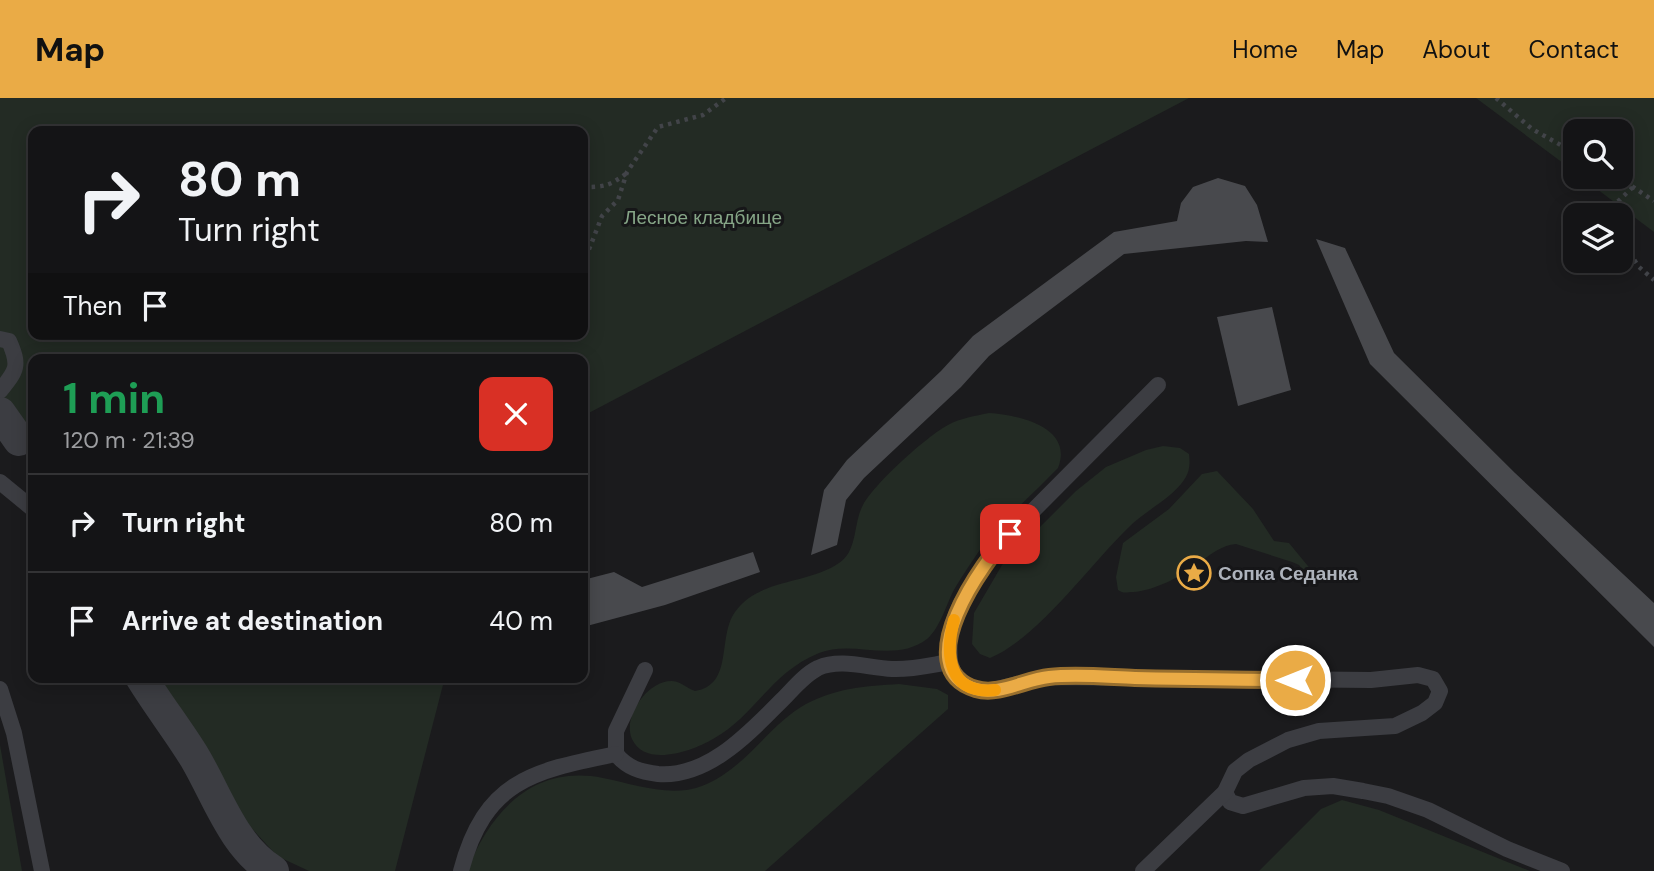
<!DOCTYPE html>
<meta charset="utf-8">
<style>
:root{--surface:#141416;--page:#212123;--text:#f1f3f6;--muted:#9d9ea1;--line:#333335;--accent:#eaab46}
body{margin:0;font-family:"DM Sans",sans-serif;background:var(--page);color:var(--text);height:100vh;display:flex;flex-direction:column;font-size:26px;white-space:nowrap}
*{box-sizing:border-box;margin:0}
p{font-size:23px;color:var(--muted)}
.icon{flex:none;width:38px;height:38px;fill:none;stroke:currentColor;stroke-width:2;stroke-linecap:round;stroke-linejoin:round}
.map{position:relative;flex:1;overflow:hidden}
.details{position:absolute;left:28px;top:256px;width:560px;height:329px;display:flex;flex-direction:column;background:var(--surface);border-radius:14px;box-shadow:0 4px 18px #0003,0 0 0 2px var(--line)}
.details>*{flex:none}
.guide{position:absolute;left:28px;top:28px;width:560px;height:214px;border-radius:14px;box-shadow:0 4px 18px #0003,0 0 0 2px var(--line);background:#141416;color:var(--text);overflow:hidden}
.fabs{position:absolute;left:1563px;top:21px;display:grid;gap:14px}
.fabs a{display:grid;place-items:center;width:70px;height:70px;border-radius:14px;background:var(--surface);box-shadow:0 4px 18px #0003,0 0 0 2px var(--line);font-size:35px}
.pin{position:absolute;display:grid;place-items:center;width:60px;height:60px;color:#fff;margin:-30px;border-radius:14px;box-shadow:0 4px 10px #0006}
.me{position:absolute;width:77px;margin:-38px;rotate:270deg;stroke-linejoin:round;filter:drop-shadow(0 0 5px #0008)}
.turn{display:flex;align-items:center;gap:24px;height:147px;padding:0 35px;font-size:32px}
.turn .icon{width:91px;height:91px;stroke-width:2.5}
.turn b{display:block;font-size:49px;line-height:60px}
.then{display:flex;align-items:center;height:66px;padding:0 35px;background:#0003;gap:14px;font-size:26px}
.round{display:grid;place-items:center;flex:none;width:74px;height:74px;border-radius:14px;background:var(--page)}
.overview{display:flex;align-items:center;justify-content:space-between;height:119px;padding:0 35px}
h1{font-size:42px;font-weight:700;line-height:52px;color:#1e9e55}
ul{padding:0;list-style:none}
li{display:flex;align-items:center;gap:21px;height:98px;padding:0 35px;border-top:2px solid var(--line)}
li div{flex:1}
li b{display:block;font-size:26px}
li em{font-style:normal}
header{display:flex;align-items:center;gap:42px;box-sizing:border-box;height:98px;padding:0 35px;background:var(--accent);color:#111}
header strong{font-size:33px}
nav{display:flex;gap:38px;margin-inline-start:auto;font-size:24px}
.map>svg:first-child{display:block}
</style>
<header>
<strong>Map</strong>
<nav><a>Home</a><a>Map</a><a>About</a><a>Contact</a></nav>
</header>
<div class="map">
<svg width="1654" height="773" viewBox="0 0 1654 773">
<rect width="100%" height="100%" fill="#1b1b1d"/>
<g fill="#232b24" fill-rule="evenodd">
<path d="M0,0H1189L583,318V261H33V347L0,330ZM33,33H583V236H33Z"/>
<path d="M1476,0H1654V134L1581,79H1620V33H1575V74Z"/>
<path d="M989,315C1019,317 1074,329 1058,370C1034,395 1006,419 984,446C974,460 964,475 955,490C946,506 941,529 927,541C894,566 853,541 819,555C770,575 756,617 713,641C693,653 645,670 632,641C622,619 648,582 672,583C682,584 686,590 695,593C734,587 717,539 735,514C759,480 807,487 839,465C858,453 853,425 863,407C874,386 927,338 948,327C961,320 975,318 989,315Z"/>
<path d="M1163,348L1180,350L1189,356C1190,365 1190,374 1184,382C1170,402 1144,413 1127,431C1089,468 1037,541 990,560L980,556L972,546L974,515L1002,467L1076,393L1106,369L1146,352Z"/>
<path d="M1217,373L1253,411L1274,443L1289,445L1312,473L1311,476L1307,477L1299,467L1292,464L1236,446C1222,447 1209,457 1198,466C1183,478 1153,493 1133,494C1126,494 1124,496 1118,492L1116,479L1123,445L1169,411L1202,376Z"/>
<path d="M157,579H445L395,773H309L277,758L245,723Z"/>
<path d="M899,586L937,591L948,597V611L765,773H467C490,714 533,666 603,680C634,686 670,700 702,688C746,671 767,628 806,606C836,590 866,588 899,586Z"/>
<path d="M0,647L22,773H0Z"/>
<path d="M1342,702L1379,712L1530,773H1259L1321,711Z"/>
</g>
<g fill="#48494d">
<path d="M1218,80L1245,88L1257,107L1268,144L1246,143L1124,156L989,258L961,289L864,380L846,402L837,447L811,457L824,392L847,362L941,273L973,238L1114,134L1177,123L1181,105L1193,89Z"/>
<path d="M1316,141L1345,150L1394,255L1515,375L1654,505V549L1370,266Z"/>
<path d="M1272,209L1291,292L1238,308L1217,219Z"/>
<path d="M753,454L760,474L665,507L583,529V482L614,474L642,489Z"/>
</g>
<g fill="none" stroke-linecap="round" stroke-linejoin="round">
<g stroke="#424449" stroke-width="4.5" stroke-dasharray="3.5 5" stroke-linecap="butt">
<path d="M1496,0L1532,31L1575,55"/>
<path d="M1618,79L1654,103"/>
<path d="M583,89C605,89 609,88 627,75"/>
<path d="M1611,117L1610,111L1634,88"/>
<path d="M1620,141L1639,169L1654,182"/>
<path d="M583,157L588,154L602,118L618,102L627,74L658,29L703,17L726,0"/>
</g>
<g stroke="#3c3d42" stroke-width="16">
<path d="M0,241L9,243C20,268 17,272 0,293"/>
<path d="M0,384L33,411"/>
<path d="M645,572L616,633V656C627,670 641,674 658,676C708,680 749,635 782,602C793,591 804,577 818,570C841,560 868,570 892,571C911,572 931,567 950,564"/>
<path d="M0,591L14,635L42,773"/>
<path d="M1225,694L1230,704L1243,708L1304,690L1333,688L1363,693L1388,698L1428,712L1507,751L1562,773"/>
<path d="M461,773C485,682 533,673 616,656"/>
<path d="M1143,773L1225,694L1235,673L1249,662L1288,642L1319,633L1395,628L1422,615L1435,605L1440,593L1433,581L1418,577L1371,582L1049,579L992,592H978L965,586L954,576L950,564L949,540L954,522L960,507L993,453L1158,287"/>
</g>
<g stroke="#3c3d42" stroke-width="32">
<path d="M0,315L19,342"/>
<path d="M141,579C158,607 178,632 195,660C218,699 233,748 273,773"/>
</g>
</g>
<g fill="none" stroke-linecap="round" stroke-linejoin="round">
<defs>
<path id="route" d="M1010,436C983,463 907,571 976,591C999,598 1026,581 1049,579C1077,576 1107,579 1135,580C1188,581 1241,582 1295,582"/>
</defs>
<use href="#route" stroke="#986f2e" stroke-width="18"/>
<use href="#route" stroke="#eaab46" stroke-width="12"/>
<path stroke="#f59e0b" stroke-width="12" d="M954,522C945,556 948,597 995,592"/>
</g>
<defs>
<symbol id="sight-ring" viewBox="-11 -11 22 22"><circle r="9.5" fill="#161618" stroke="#eaab46" stroke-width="1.5"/><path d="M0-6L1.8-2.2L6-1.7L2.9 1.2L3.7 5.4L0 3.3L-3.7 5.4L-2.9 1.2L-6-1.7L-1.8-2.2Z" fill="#eaab46"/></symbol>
</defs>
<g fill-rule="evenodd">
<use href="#sight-ring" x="1175" y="456" width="38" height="38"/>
</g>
<g text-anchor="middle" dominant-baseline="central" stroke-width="6" stroke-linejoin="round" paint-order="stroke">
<g font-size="19" fill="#86a687" stroke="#161618">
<text x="703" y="119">Лесное кладбище</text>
</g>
<g font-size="19" font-weight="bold" fill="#aeb3bc" stroke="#161618" text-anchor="start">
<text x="1218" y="475">Сопка Седанка</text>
</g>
</g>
</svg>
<div class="fabs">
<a><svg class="icon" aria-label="search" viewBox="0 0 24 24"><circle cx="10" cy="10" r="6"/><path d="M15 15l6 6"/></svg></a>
<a><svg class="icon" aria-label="layers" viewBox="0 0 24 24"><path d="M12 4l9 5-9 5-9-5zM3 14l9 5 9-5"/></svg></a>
</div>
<div class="pin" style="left:1010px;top:436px;background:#d93025"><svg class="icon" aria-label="arrive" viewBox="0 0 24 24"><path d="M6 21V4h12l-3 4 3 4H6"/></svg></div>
<svg class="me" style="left:1295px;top:582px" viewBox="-20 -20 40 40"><circle r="17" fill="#eaab46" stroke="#fff" stroke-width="3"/><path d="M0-11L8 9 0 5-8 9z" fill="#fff"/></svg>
<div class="guide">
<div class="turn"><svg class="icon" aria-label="right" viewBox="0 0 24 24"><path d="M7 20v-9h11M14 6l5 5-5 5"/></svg><div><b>80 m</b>Turn right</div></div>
<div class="then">Then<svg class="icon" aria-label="arrive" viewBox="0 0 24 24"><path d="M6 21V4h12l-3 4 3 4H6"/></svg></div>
</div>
<section class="details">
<div class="overview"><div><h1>1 min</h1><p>120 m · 21:39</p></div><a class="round" style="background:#d93025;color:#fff"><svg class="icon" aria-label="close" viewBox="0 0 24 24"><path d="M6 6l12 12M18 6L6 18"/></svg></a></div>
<ul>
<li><svg class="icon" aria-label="right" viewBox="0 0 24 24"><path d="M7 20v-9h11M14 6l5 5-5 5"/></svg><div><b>Turn right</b></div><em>80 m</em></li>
<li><svg class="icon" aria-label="arrive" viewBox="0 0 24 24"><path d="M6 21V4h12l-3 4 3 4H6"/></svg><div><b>Arrive at destination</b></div><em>40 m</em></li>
</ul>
</section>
</div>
